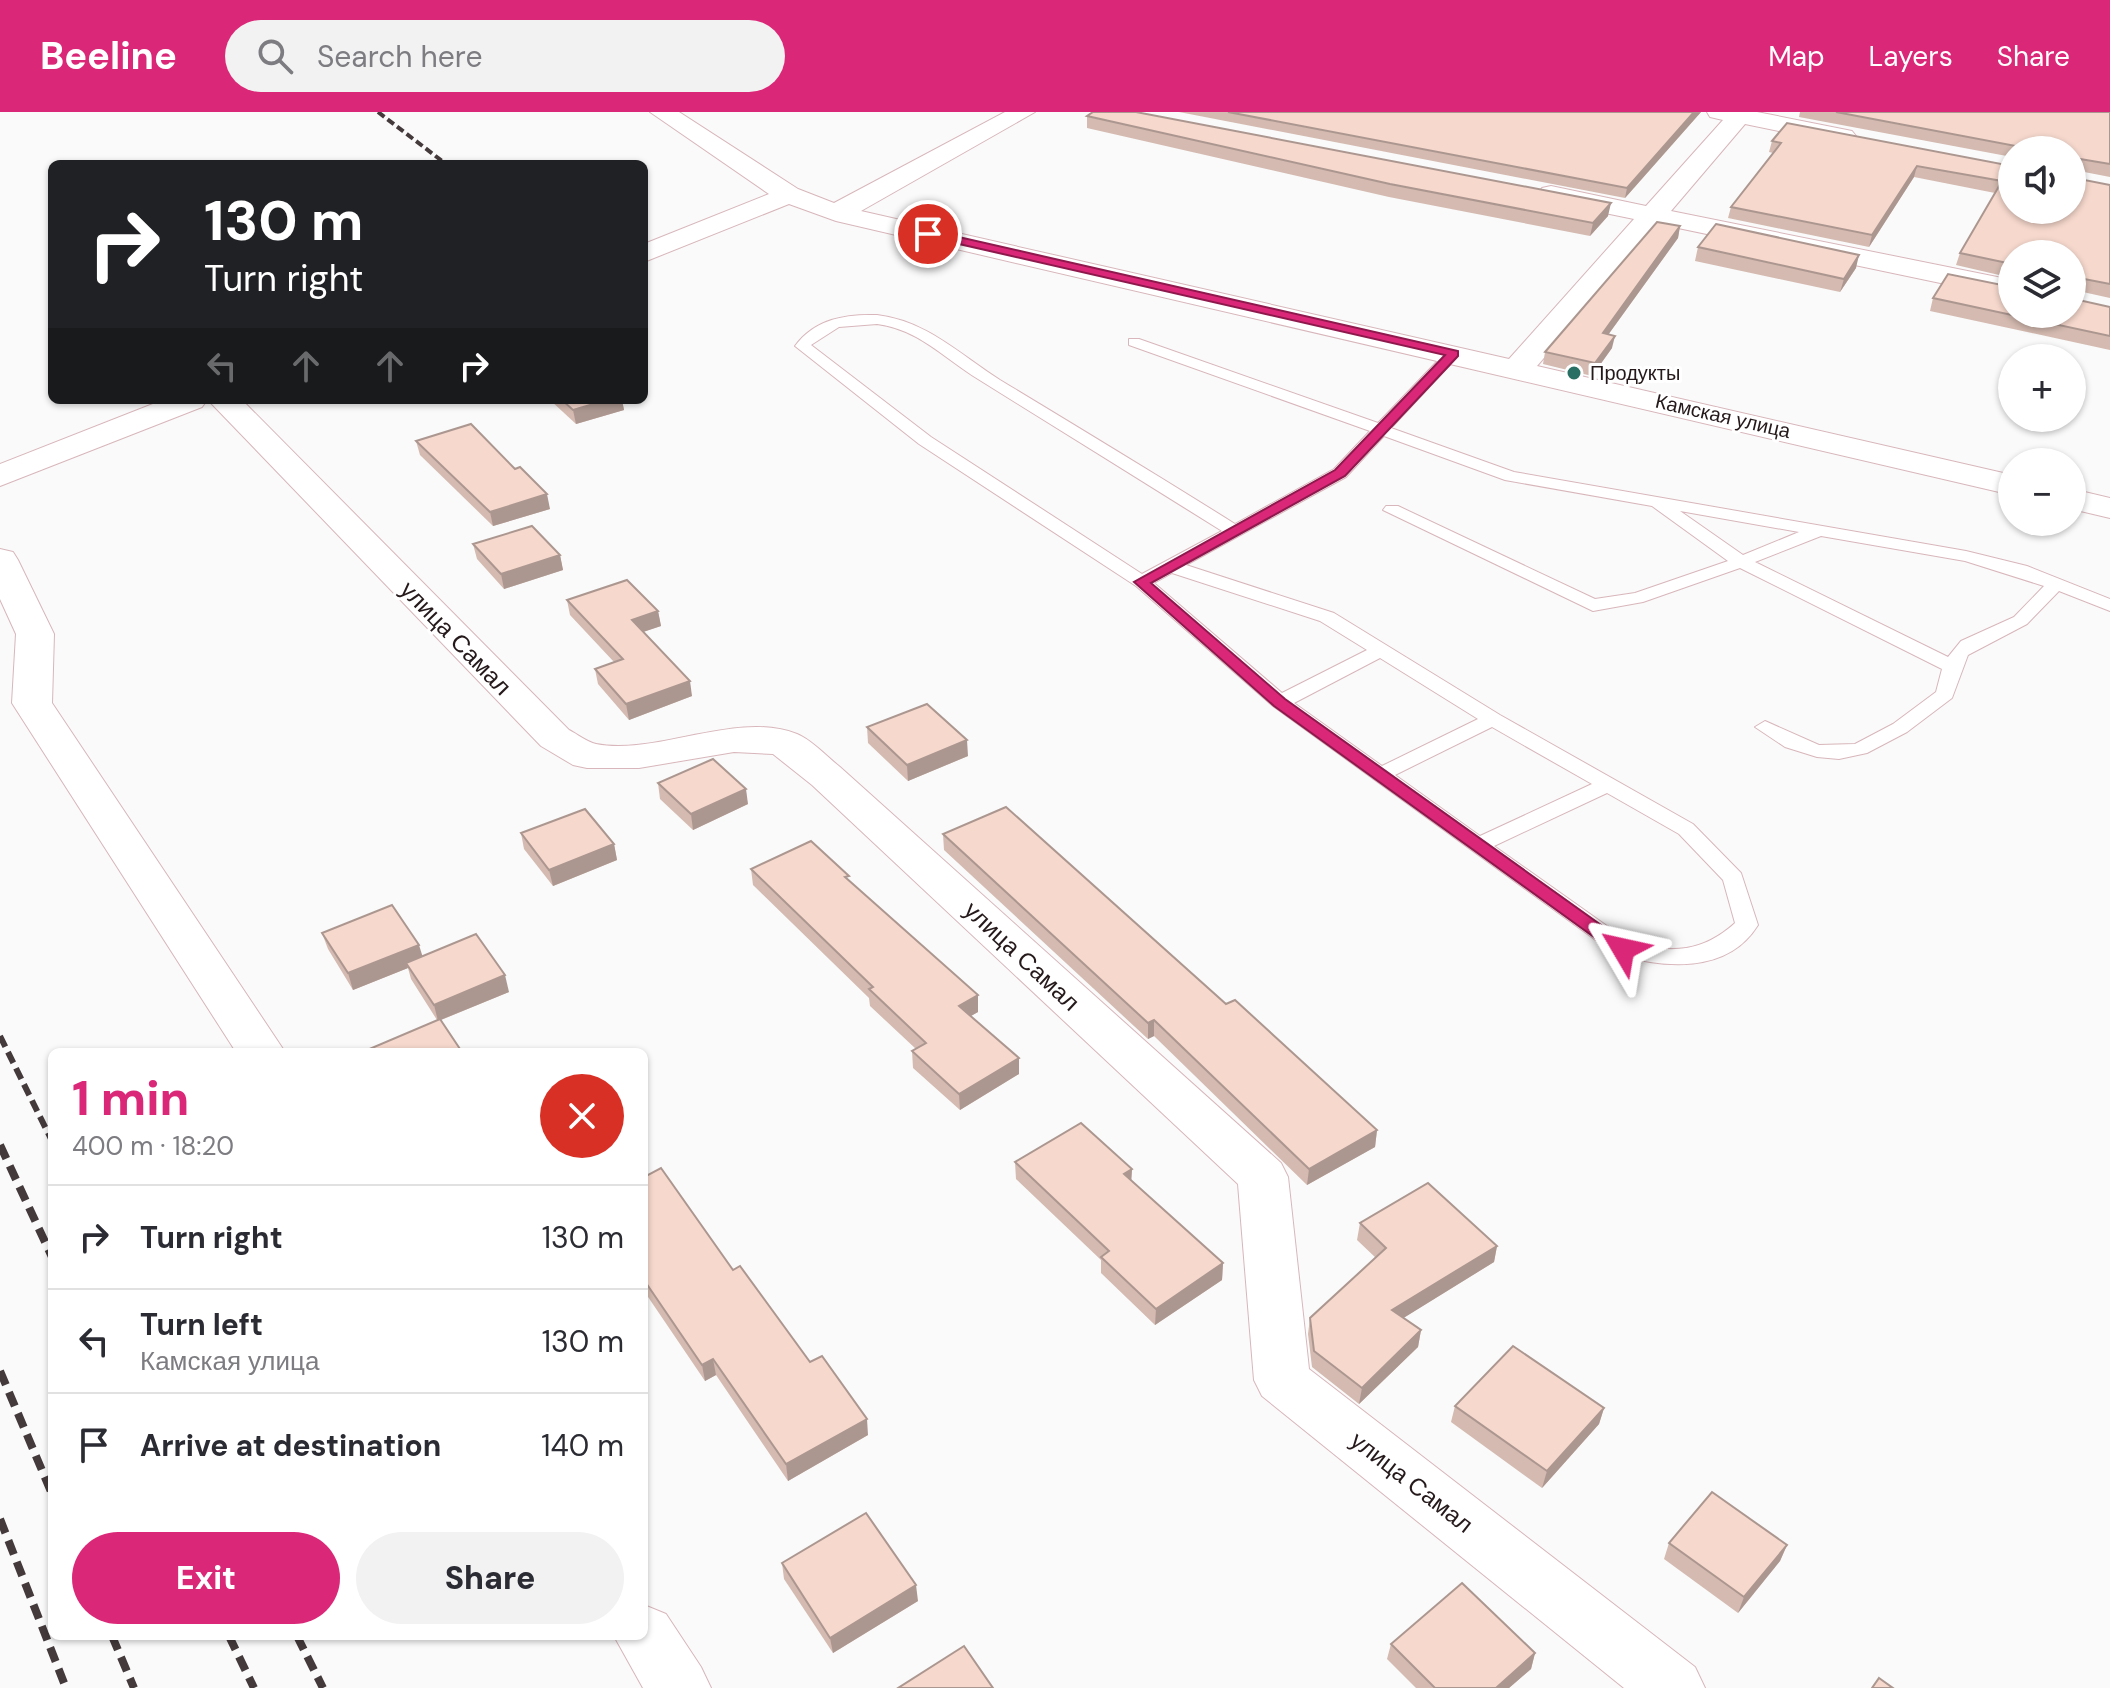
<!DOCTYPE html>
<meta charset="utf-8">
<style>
:root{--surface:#fff;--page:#f2f2f3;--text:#2b2b33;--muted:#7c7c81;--line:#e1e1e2;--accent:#db2777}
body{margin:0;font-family:"DM Sans",sans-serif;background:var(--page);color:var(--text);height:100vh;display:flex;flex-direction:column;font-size:30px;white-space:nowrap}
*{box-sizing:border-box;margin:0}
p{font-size:26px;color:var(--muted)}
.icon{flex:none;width:44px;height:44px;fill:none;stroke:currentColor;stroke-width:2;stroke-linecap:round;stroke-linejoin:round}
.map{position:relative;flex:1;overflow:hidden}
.panel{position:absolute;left:48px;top:936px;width:600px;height:592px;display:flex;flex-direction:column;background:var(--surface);border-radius:12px;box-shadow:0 2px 6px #0004}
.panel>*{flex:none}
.guide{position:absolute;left:48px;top:48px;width:600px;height:244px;border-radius:12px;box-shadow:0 2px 6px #0004;background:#202124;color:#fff;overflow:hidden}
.controls{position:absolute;left:1998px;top:24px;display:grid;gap:16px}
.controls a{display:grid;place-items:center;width:88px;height:88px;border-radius:50%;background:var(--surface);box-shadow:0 2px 6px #0004;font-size:40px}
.pin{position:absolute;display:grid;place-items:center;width:68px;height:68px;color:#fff;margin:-34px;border:4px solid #fff;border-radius:50%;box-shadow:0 2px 8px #0007}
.me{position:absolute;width:88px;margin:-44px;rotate:306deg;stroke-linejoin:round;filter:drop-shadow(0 0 6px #0008)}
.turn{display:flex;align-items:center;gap:28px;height:168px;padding:0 24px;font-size:36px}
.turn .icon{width:104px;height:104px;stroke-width:2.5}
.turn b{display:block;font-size:56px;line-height:68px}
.lanes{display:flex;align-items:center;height:76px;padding:0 24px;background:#0003;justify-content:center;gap:40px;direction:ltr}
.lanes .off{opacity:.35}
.round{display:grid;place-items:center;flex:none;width:84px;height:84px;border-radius:42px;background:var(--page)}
.head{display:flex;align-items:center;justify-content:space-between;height:136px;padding:0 24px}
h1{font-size:48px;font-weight:800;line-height:60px;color:var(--accent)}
.action{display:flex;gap:16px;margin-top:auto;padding:16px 24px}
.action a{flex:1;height:92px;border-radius:48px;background:var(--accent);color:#fff;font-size:32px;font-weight:800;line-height:92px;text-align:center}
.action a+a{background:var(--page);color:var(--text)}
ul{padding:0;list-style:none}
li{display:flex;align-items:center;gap:24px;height:104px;padding:0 24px;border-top:2px solid var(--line)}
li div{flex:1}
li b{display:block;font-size:30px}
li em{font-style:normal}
header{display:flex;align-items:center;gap:48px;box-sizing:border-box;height:112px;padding:0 40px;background:var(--accent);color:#fff}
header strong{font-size:38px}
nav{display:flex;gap:44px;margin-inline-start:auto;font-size:28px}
.search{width:560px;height:72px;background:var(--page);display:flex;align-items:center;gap:20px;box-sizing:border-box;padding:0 28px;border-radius:44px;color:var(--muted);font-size:30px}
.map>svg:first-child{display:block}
</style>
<header>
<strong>Beeline</strong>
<div class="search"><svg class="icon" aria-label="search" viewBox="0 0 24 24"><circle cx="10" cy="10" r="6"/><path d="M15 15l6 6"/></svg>Search here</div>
<nav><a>Map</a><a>Layers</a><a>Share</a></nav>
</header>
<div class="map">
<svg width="2110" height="1576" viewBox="0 0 2110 1576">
<rect width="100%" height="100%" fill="#fafafa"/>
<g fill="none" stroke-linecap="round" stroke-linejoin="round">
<defs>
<path id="service" d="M877,203C927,209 959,242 1000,268C1078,315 1157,363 1235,412L1334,357L1370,319L1129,233V227H1139L1378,311L1448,238H1458V244L1391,316L1514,360L1966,439L2027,454L2110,487V499L2059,479L2027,512L1968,543L1952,586L1907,620L1867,641L1839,647L1817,645L1785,635L1755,615L1765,609L1819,633L1855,632L1893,612L1936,580L1942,557L1740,456L1643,490L1593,499L1383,398L1386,394H1398L1595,487L1635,481L1728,449L1652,394L1505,368L1384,324L1346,365L1186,453L1334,501L1500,603L1693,712L1741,761L1758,813C1727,863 1663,856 1615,842L1273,594L1136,474L919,332L795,234C815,207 845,202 877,203ZM877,212C918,217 944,246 978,267C1059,318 1141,368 1222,419L1142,462L931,325L811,233L839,215ZM1680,399L1799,420L1743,443ZM1821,424L1965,449L2044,474L2014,505L1961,529L1948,545L1755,450ZM1172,461L1320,509L1367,538L1282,581L1154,471ZM1380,546L1478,607L1382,654L1294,591ZM1492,615L1592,672L1480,724L1395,663ZM1607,681L1679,722L1723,768L1735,811C1703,840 1672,842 1631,831L1494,734Z"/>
<g id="minor">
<path d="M650,0H679L798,77L834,91L1005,0H1035L861,99L1509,247L1634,107L1542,88L1538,82L1542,76L1551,74L1646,94L1723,8L1710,5L1707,0H1757L1852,19L1856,24L1843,32L1745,12L1671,99L2012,168V186L1659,112L1537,254L2012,363V383L836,109L789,92L644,150V132L769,82Z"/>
<path d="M163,288H207L202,295L0,374V352Z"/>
<path d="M208,288H242L569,618C577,622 587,630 596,632C655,644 738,598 797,622C812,628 827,645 840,655L1281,1051L1288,1065L1309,1257L1695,1555L1705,1576H1624L1262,1284L1254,1268L1238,1072L812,673L773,642L734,640L639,656H587L573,653L541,634Z"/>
<path d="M2072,377L2110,386V406L2072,397Z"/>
<path d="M0,437L13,440L18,448L54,522L52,591L285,940H236L12,591L16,522L0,487Z"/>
<path d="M644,1493L666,1502L701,1555L711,1576H643L614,1524H644Z"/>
</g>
</defs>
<use href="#service" stroke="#d8b6bb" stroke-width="2"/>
<use href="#minor" stroke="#d8b6bb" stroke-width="2"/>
<use href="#service" fill="#fff" fill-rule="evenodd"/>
<use href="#minor" fill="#fff" fill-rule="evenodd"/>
<path stroke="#443a3c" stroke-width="4" stroke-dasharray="8 4" stroke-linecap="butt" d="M378,0L446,52"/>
<path stroke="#443a3c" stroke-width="6" stroke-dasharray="12 6" stroke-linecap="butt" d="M0,924L52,1029"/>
<g stroke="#443a3c" stroke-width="8" stroke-dasharray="15 8" stroke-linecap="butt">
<path d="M0,1033L52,1145"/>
<path d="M0,1259L52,1382"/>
<path d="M0,1407L66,1576"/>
<path d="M112,1524L134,1576"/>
<path d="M229,1524L254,1576"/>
<path d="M297,1524L323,1576"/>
</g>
</g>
<g fill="#d4bab0">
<path d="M1179,0H1701L1625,86Z"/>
<path d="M1800,0H2110V65L2074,58V66L2110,73V186L2074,178V187L2110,195V238L1930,199L1933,186L2072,202L2012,142V166L1956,153L1960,141L1995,81L1914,65L1869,135L1728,106L1731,95L1773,41L1769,40L1772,29L2012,54V98L2072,38H2012V45L1799,5Z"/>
<path d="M1087,4L1608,104L1590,124L1389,85L1087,16Z"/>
<path d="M1680,114L1678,126L1608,223L1612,236L1592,264L1543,252L1545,240Z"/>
<path d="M1698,135L1856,156L1840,180L1695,149Z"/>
<path d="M550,288H622L624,298L576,312Z"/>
<path d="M416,329L550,397L493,414L420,343Z"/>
<path d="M473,432L560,443L563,458L504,477L477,447Z"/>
<path d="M567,488L658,499L661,514L643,520L692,584L629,608L598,572L595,557L614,550L570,503Z"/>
<path d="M867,615L968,644L908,669L868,631Z"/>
<path d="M658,671L748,692L693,718L660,687Z"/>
<path d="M521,721L614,732L617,748L553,774L524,737Z"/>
<path d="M943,722L1226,892L1377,1018L1375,1035L1307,1073L1154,924L1148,927L944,738Z"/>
<path d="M751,757L849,769L978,883V900L971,904L1019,962L960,998L913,956L912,939L916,937L870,894L869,886L753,773Z"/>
<path d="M322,821L422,844L509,880L441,908H437L411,867L408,856L353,878L328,837Z"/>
<path d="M1015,1050L1132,1057L1131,1069L1223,1151L1222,1168L1155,1213L1101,1161V1148L1016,1067Z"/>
<path d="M644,1065L733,1158L810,1250L868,1323L788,1369L716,1263L705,1269L644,1179Z"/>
<path d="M1360,1111L1497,1134L1494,1150L1403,1206L1421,1218L1418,1235L1359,1292L1312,1255L1308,1222L1310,1206L1376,1146L1357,1128Z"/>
<path d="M1455,1294L1604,1296L1599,1312L1542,1376L1451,1310Z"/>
<path d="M1669,1431L1787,1433L1780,1449L1738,1501L1664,1447Z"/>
<path d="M782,1451L918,1489L833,1541L784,1467Z"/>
<path d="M1391,1532L1535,1541L1531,1557L1509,1576H1416L1387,1547Z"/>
</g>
<g fill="#ac9790">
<path d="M1694,0H1701L1625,86L1627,76Z"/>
<path d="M1917,54L1914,65L1869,135L1872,123Z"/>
<path d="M1611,91L1608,104L1590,124L1593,111Z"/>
<path d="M1680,114L1678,126L1600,234L1603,221Z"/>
<path d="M1859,143L1856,156L1840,180L1844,167Z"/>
<path d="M1615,224L1612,236L1592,264L1595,251Z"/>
<path d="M607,288H622L624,298L576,312L573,298Z"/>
<path d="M547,382L550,397L493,414L490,400Z"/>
<path d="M560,443L563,458L504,477L501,462Z"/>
<path d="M658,499L661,514L634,523L632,508Z"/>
<path d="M690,569L692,584L629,608L626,592Z"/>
<path d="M967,628L968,644L908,669L907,653Z"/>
<path d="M746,677L748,692L693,718L691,702Z"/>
<path d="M614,732L617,748L553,774L549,758Z"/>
<path d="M419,833L424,849L406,851L408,856L353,878L348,861Z"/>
<path d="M505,863L509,880L438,909L434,893Z"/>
<path d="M978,883V900L960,910L959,894Z"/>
<path d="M1154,908V924L1148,927V911Z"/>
<path d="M1019,946V962L960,998L959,982Z"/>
<path d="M1377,1018L1375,1035L1307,1073L1309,1057Z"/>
<path d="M1132,1057L1131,1073L1124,1062Z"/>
<path d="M1497,1134L1494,1150L1389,1215L1392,1198Z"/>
<path d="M1223,1151L1222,1168L1155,1213L1156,1197Z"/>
<path d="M1421,1218L1418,1235L1359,1292L1362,1276Z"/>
<path d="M713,1247L716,1263L705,1269L702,1253Z"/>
<path d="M1604,1296L1599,1312L1542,1376L1547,1359Z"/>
<path d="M867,1307L868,1323L788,1369L786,1352Z"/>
<path d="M1787,1433L1780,1449L1738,1501L1744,1485Z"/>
<path d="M916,1473L918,1489L833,1541L830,1526Z"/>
<path d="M1535,1541L1531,1557L1509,1576H1496Z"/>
</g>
<g fill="#f6d8cd" stroke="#ac9790" stroke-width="2">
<path d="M1093,0H1136L1611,91L1593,111L1390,72L1087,4Z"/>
<path d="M1228,0H1694L1627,76Z"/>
<path d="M1836,0H2110V52L2074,46V66L2110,73V172L2074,165V187L2110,195V224L1933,186L1948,162L2012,175V202H2072V142H2012V152L1960,141L2002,69L1917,54L1872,123L1731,95L1781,31L1772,29L1787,11L2012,54V98H2072V38H2016V34Z"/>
<path d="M1657,110L1680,114L1603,221L1615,224L1595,251L1545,240Z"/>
<path d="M1716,112L1859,143L1844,167L1698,135Z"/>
<path d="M562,288H607L573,298Z"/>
<path d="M471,312L515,357L520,355L547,382L490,400L416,329Z"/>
<path d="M532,414L560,443L501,462L473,432Z"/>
<path d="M627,468L658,499L632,508L690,569L626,592L595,557L623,547L567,488Z"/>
<path d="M927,592L967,628L907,653L867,615Z"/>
<path d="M713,647L746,677L691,702L658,671Z"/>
<path d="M1006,695L1226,892L1235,888L1377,1018L1309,1057L1154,908L1148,911L943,722Z"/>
<path d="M585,697L614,732L549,758L521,721Z"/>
<path d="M811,729L849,764L845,765L978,883L959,894L1019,946L959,982L912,939L926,931L869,877L873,875L751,757Z"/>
<path d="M392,793L419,833L348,861L322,821Z"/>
<path d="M476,822L505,863L434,893L406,851Z"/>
<path d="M440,907L462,940H368L367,938Z"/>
<path d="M1081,1011L1132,1057L1124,1062L1223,1151L1156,1197L1101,1145L1109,1139L1015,1050Z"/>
<path d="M661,1056L733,1158L740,1154L810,1250L822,1244L867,1307L786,1352L713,1247L702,1253L644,1168V1065Z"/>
<path d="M1428,1071L1497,1134L1392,1198L1421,1218L1362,1276L1314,1239L1310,1206L1386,1136L1360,1111Z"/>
<path d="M1513,1234L1604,1296L1547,1359L1455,1294Z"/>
<path d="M1712,1380L1787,1433L1744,1485L1669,1431Z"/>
<path d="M866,1401L916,1473L830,1526L782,1451Z"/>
<path d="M1462,1471L1535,1541L1496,1576H1435L1391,1532Z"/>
<path d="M964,1534L993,1576H898Z"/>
<path d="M1879,1566L1893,1576H1872Z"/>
</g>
<path fill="#db2777" stroke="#8e194d" stroke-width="2" d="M928,118L1458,239V244L1345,364L1151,471L1285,587L1629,833V841H1616L1274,594L1134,470L1335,358L1445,243L924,124Z"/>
<circle fill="#296f63" stroke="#fff" stroke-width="3" cx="1574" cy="261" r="8"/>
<g text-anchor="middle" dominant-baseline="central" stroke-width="6" stroke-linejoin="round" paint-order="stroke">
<g font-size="20" fill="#25191b" stroke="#fff" text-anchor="start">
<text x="1590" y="261">Продукты</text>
</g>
<g font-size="20" fill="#25191b" stroke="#fff">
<text transform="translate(1723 304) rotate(13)">Камская улица</text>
</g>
<g font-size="24" fill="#25191b" stroke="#fff">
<text transform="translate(456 526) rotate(46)">улица Самал</text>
<text transform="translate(1022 844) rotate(43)">улица Самал</text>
<text transform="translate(1412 1370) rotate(38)">улица Самал</text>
</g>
</g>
</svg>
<div class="controls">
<a><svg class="icon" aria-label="sound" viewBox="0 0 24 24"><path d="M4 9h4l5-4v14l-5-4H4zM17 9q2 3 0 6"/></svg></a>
<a><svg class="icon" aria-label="layers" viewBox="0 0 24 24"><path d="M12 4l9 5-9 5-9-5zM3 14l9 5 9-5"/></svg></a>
<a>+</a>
<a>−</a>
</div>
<div class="pin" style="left:928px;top:122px;background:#d93025"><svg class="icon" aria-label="arrive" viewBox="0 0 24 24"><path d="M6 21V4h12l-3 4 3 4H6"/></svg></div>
<svg class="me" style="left:1623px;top:837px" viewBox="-20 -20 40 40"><path d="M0-17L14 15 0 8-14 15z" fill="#db2777" stroke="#fff" stroke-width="4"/></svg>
<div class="guide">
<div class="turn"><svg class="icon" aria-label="right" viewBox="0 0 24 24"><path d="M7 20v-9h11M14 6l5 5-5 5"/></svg><div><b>130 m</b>Turn right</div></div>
<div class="lanes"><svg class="icon off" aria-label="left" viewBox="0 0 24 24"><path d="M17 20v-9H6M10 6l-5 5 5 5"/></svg><svg class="icon off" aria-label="ahead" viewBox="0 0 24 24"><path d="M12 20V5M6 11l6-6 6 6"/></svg><svg class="icon off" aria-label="ahead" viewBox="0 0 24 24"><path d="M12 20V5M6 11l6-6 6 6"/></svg><svg class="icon" aria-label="right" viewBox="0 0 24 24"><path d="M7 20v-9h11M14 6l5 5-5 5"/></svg></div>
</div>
<section class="panel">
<div class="head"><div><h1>1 min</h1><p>400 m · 18:20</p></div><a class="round" style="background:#d93025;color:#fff"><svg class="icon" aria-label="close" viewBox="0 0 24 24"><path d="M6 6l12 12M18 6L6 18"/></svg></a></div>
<ul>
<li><svg class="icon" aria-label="right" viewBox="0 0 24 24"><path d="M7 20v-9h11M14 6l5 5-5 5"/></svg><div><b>Turn right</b></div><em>130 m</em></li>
<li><svg class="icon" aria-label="left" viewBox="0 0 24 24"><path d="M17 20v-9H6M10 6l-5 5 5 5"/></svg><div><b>Turn left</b><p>Камская улица</p></div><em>130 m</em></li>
<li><svg class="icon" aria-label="arrive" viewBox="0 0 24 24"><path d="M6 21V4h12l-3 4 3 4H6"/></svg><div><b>Arrive at destination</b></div><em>140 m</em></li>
</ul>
<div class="action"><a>Exit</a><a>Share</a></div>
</section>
</div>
